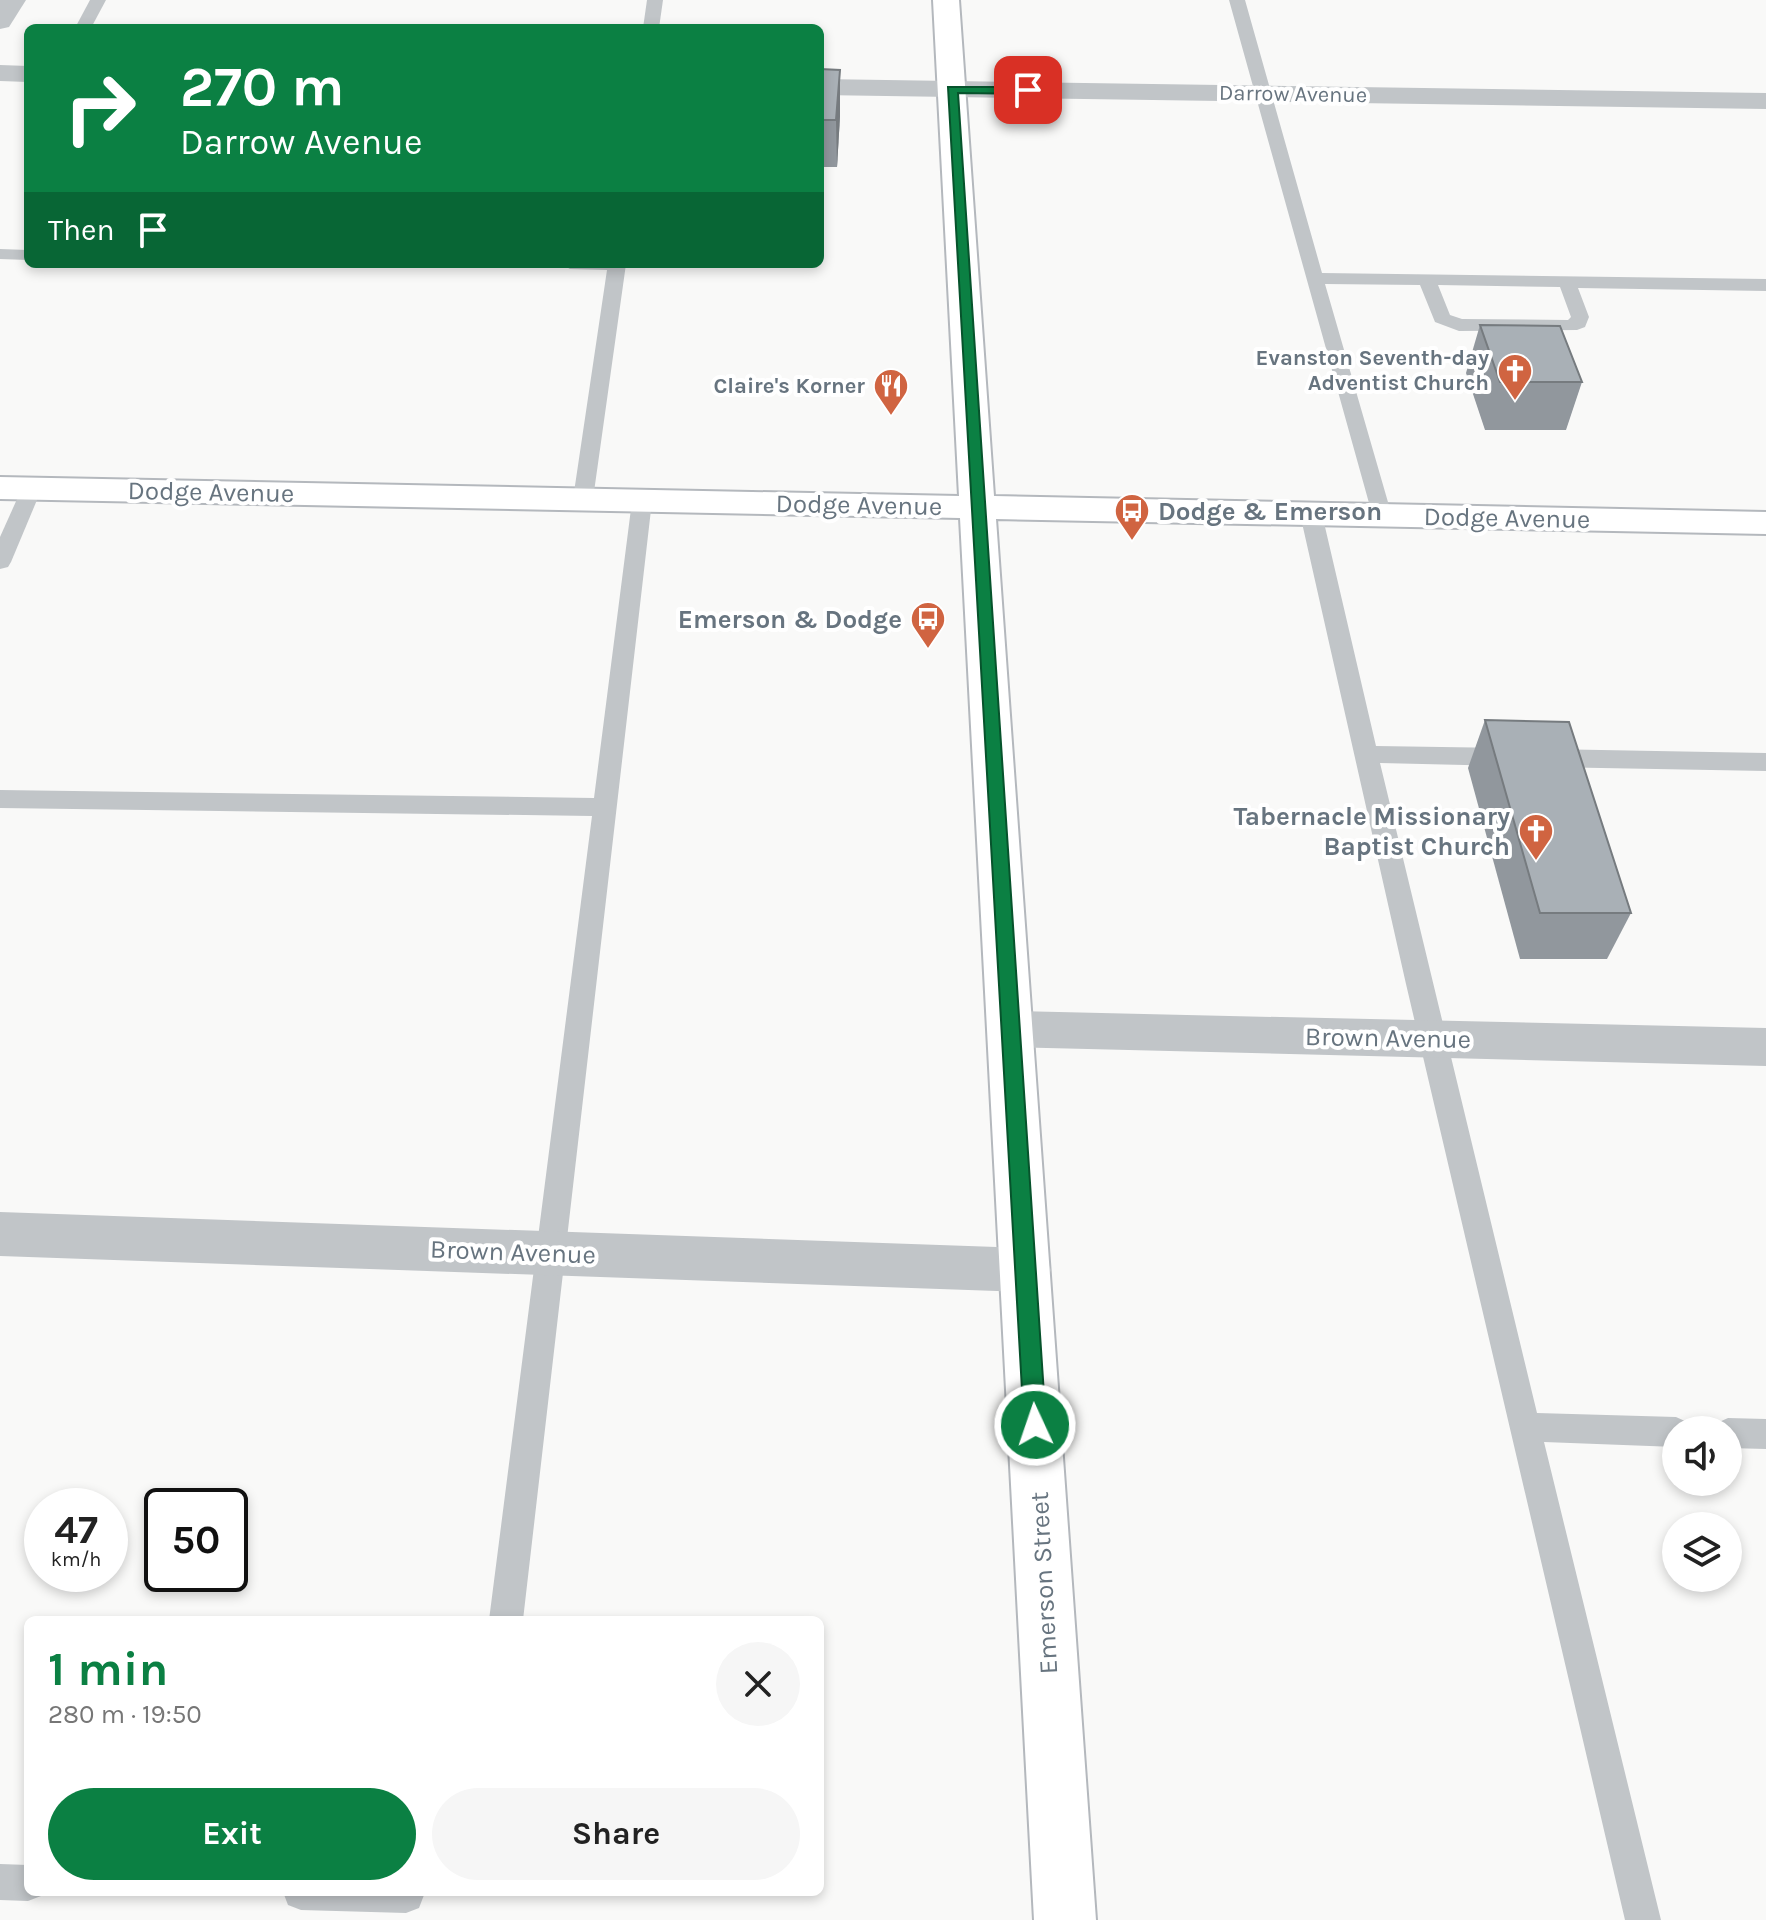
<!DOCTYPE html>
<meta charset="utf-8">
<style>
:root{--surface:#fff;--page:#f6f6f6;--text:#222;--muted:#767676;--accent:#0b8043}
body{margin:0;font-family:Karla,sans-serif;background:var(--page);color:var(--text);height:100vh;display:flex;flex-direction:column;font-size:30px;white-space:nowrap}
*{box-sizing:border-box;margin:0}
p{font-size:26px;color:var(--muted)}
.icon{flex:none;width:44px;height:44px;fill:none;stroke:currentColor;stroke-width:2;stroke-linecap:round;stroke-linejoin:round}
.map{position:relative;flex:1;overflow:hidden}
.panel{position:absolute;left:24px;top:1616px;width:800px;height:280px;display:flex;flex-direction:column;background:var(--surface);border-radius:12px;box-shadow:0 4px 12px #0003}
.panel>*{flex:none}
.hud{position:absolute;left:24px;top:24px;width:800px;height:244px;border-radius:12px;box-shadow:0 4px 12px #0003;background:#0b8043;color:#fff;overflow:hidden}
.buttons{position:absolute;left:1662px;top:1416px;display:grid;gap:16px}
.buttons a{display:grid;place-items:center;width:80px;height:80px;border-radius:50%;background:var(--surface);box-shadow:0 4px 12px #0003;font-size:40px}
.speed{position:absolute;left:24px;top:1488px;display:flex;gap:16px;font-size:40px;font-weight:700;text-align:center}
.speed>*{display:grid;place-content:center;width:104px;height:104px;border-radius:50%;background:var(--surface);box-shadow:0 4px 12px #0003;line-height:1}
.speed small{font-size:20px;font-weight:400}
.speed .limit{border:4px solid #111;border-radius:12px;background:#fff;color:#111}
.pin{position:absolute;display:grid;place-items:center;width:68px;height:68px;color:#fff;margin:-34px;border-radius:16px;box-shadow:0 4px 12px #0006}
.me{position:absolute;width:88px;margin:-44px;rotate:357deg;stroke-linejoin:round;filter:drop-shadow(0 0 6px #0008)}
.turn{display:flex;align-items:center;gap:28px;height:168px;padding:0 24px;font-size:36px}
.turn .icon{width:104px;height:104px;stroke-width:2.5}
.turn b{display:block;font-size:56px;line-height:68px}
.then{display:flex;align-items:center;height:76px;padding:0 24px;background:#0003;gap:16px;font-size:30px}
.round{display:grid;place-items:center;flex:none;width:84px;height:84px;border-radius:42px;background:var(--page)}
.overview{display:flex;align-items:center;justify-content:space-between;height:136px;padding:0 24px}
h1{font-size:48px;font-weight:700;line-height:60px;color:var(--accent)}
.cta{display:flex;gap:16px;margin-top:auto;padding:16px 24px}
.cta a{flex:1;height:92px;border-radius:48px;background:var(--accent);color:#fff;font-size:32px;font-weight:700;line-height:92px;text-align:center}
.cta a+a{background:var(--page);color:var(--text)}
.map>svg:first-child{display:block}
</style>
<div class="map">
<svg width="1766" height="1920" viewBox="0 0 1766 1920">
<rect width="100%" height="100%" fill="#f9f9f8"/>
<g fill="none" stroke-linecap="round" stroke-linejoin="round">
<defs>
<path id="secondary" d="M933,0H959L994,496L1766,512V534L996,519L1096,1920H1034L960,518L0,499V477L959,496Z"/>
</defs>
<use href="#secondary" stroke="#b4b8bd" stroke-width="4"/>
<g fill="#c1c5c8" fill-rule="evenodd">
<path d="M90,0H106L91,28H75Z"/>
<path d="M647,0H663L659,28H643Z"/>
<path d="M1229,0H1245L1322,273L1766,279V291L1578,288L1589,317L1585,327L1577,330L1459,331L1435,322L1420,285L1325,284L1392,516L1388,521H1374ZM1438,285L1560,287L1571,317L1568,320L1462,319L1450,315Z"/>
<path d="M0,249L28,250V260L0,259Z"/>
<path d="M561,264H626L593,499L583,506L573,499L607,270L570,269Z"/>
<path d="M32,481L42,488L11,562L8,567L0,569V537L22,488Z"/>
<path d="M642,494L652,501L523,1620H489L592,816L0,808V790L594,798L632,501Z"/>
<path d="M1311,507L1322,514L1376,746L1507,748L1515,751L1519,757L1515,763L1507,766L1380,763L1537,1413L1676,1417L1687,1422L1691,1430H1676V1447L1544,1442L1661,1920H1625L1406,984L1300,514Z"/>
<path d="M1546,749L1766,753V771L1546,767L1538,764L1534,758L1538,752Z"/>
<path d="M1728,1418L1766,1419V1449L1728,1448V1430H1714L1717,1423Z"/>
<path d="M0,1864L28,1865V1892H42L41,1896L28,1901L0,1900Z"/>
<path d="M283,1892H423L424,1895L419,1908L406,1913L301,1910L288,1905Z"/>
</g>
<g fill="#c1c5c8" fill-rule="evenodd">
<path d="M0,0H26L9,27L0,29Z"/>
<path d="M0,65L28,66V82L0,81Z"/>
<path d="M820,79L1766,93V109L820,95Z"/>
<path d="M1011,1011L1766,1028V1066L1011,1047L995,1042L988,1029L995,1016Z"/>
<path d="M0,1212L1026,1248L1044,1254L1051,1270L1044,1286L1026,1292L0,1256Z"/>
</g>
<use href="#secondary" fill="#fff" fill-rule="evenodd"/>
</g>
<g fill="#91979d">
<path d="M820,69L840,116L837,167H820Z"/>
<path d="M1480,325L1582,382L1566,430H1485L1466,373Z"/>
<path d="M1485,720L1631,913L1607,959H1520L1468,768Z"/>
</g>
<path fill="#767b7f" d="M840,70V116L837,167L836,120Z"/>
<g fill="#a9b0b6" stroke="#767b7f" stroke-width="2">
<path d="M820,69L840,70L836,120H820Z"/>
<path d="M1480,325L1560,326L1582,382H1500Z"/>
<path d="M1485,720L1569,722L1631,913H1540Z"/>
</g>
<path fill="#0b8043" stroke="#07532c" stroke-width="2" d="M948,87H1028L1033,90L1028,94L958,93L1046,1425L1043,1433L1035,1436L1027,1433L1024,1425Z"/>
<defs>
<symbol id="church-pin" viewBox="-11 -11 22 30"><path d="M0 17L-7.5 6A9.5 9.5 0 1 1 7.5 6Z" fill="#d06441" stroke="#fff"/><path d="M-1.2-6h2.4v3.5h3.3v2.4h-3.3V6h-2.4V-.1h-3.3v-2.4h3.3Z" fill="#fff"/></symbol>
<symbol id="restaurant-pin" viewBox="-11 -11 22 30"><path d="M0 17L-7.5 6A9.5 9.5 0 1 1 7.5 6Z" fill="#d06441" stroke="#fff"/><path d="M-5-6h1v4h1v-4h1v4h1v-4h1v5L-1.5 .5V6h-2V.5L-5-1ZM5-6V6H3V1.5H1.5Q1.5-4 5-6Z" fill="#fff"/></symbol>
<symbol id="bus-pin" viewBox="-11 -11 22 30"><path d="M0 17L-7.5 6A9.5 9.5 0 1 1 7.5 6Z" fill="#d06441" stroke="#fff"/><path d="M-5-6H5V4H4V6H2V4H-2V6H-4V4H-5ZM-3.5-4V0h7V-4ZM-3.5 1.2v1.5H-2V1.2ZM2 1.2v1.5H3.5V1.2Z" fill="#fff"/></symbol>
</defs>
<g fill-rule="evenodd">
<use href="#church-pin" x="1495" y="351" width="40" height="54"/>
<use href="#restaurant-pin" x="871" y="366" width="40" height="54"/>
<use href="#bus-pin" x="1112" y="491" width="40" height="54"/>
<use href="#bus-pin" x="908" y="599" width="40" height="54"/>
<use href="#church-pin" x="1516" y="811" width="40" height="54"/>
</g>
<g text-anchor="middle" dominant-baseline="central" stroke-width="8" stroke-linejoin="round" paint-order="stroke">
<g font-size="22" fill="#67747f" stroke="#fff">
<text transform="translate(1293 94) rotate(1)">Darrow Avenue</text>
</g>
<g font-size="22" font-weight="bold" fill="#67747f" stroke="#fff" text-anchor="end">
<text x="1489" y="358">Evanston Seventh-day<tspan x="1489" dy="25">Adventist Church</tspan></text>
<text x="865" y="386">Claire's Korner</text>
</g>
<g font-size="26" fill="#67747f" stroke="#fff">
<text transform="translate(211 492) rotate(1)">Dodge Avenue</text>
<text transform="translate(859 505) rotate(1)">Dodge Avenue</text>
<text transform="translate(1507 518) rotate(1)">Dodge Avenue</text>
<text transform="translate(1388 1038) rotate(1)">Brown Avenue</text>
<text transform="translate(513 1252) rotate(2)">Brown Avenue</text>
<text transform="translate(1044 1583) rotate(-93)">Emerson Street</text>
</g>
<g font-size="26" font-weight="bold" fill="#67747f" stroke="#fff" text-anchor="end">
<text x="1158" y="511" text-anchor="start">Dodge &amp; Emerson</text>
<text x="902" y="619">Emerson &amp; Dodge</text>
<text x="1510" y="816">Tabernacle Missionary<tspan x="1510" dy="30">Baptist Church</tspan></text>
</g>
</g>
</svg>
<div class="buttons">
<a><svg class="icon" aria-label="sound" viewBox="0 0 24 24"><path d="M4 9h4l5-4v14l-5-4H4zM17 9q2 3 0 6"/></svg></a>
<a><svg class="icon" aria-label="layers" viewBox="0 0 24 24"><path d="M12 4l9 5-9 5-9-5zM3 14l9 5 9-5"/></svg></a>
</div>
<div class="speed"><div>47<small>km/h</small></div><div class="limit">50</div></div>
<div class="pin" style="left:1028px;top:90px;background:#d93025"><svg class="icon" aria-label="arrive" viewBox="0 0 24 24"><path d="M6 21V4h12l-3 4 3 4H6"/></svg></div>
<svg class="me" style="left:1035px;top:1425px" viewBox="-20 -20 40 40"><circle r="17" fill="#0b8043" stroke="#fff" stroke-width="3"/><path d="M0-11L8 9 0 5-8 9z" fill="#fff"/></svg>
<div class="hud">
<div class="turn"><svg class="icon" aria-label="right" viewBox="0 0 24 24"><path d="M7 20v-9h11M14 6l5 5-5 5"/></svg><div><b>270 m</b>Darrow Avenue</div></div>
<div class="then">Then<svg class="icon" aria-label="arrive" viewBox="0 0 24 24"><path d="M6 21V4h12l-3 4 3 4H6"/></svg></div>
</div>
<section class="panel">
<div class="overview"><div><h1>1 min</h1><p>280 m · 19:50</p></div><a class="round"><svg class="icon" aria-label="close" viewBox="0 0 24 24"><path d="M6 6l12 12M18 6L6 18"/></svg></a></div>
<div class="cta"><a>Exit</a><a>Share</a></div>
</section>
</div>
